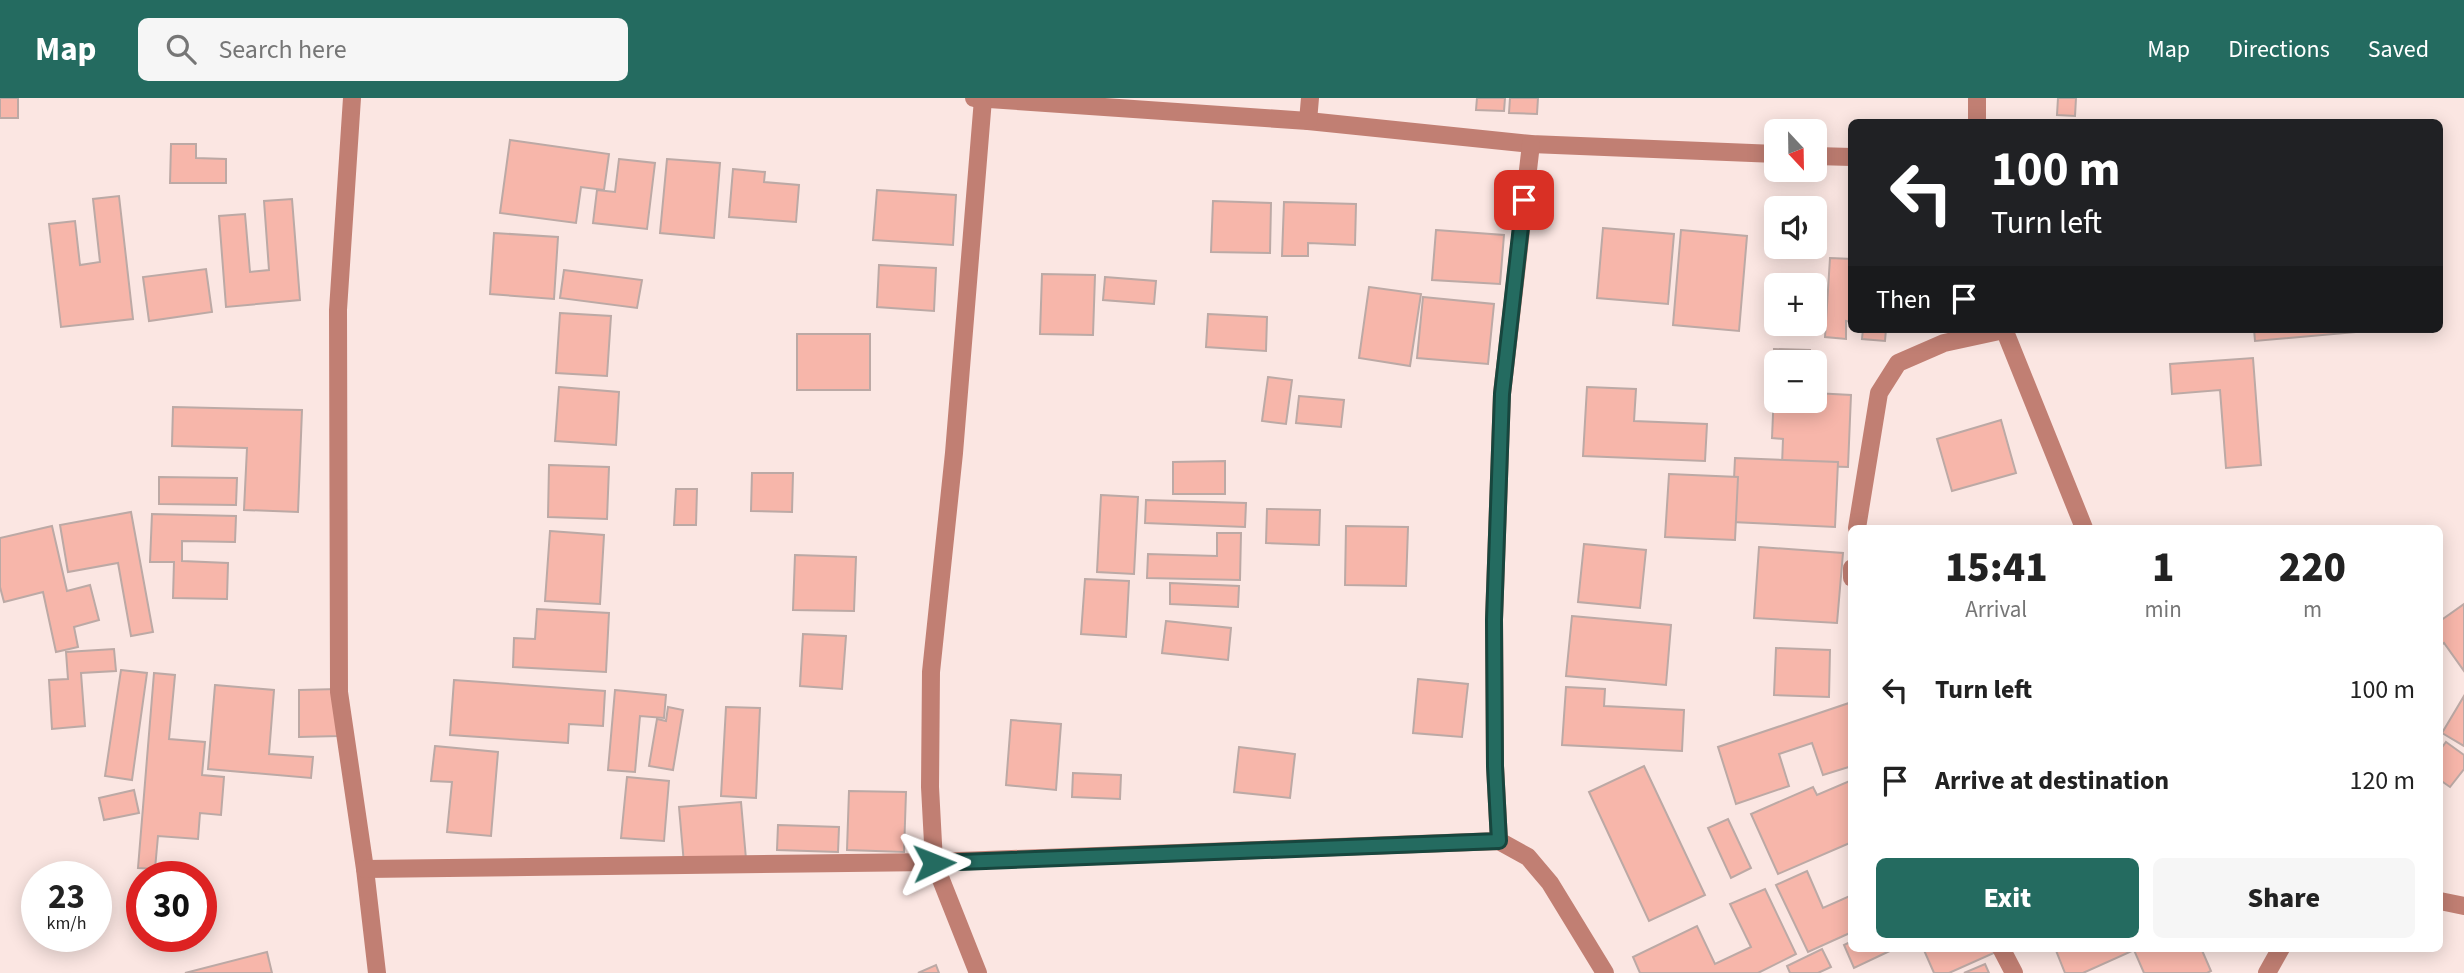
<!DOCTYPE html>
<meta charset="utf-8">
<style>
:root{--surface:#fff;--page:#f6f6f6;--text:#222;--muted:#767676;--accent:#246b60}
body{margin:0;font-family:"Source Sans 3",sans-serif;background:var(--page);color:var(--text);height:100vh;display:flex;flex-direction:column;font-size:26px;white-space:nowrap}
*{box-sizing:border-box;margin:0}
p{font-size:23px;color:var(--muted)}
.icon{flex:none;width:38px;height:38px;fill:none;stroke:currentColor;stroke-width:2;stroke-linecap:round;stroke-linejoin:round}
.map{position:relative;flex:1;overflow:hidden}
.sheet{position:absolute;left:1848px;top:427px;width:595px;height:427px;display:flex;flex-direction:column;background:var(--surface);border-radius:10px;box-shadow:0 4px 18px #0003}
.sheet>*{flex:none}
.guide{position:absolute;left:1848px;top:21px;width:595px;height:214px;border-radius:10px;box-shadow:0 4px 18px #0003;background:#202124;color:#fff;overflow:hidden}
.needle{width:46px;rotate:158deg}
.buttons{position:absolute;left:1764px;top:21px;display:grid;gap:14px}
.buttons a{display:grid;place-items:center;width:63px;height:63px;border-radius:10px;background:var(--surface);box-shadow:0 4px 18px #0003;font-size:35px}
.speed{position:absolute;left:21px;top:763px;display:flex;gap:14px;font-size:35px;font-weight:700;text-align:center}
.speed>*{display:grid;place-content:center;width:91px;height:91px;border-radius:50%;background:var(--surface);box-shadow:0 4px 18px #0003;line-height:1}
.speed small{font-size:18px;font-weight:400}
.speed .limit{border:10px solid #d22;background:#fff;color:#111}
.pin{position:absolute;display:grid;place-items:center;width:60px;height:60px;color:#fff;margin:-30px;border-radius:14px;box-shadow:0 4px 10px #0006}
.me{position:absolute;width:77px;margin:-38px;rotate:88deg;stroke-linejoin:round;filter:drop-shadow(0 0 5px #0008)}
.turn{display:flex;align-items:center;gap:24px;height:147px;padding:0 28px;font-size:32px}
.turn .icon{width:91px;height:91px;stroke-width:2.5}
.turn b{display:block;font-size:49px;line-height:60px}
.then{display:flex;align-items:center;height:66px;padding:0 28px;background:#0003;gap:14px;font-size:26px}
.eta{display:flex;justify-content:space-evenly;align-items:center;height:119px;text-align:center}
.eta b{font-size:42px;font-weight:800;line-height:49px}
.action{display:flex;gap:14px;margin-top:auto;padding:14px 28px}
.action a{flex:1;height:80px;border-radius:10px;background:var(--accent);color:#fff;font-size:28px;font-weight:800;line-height:80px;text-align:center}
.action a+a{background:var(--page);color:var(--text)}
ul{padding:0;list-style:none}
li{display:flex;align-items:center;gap:21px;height:91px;padding:0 28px}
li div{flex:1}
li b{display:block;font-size:26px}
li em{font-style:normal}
header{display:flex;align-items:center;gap:42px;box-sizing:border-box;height:98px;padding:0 35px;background:var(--accent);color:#fff}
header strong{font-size:33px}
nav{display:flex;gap:38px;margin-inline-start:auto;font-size:24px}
.search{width:490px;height:63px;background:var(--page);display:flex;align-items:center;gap:18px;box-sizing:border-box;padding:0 24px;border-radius:10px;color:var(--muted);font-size:26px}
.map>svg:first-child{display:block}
</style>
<header>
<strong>Map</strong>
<div class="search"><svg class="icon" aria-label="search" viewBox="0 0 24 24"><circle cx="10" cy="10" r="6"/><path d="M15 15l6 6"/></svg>Search here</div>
<nav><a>Map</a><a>Directions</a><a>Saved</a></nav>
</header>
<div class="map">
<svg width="2464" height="875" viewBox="0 0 2464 875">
<rect width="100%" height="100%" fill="#fbe6e2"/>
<g fill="#f7b6aa" stroke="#bca9a5" stroke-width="2">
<rect x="0" y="0" width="18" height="20"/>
<path d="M1477,0H1505L1504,13L1476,12Z"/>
<path d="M1510,0H1538L1537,16L1509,15Z"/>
<path d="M2058,0H2076L2075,18L2057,17Z"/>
<path d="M510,42L609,56L604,92L581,89L576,125L500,115Z"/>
<path d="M171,46H196V60L226,61V85H170Z"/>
<path d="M619,61L655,65L647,131L593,125L597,92L615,94Z"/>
<path d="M667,61L720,65L714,140L660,135Z"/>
<path d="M733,71L765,74L764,84L799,87L796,124L729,119Z"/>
<path d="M877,92L956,97L953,147L873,142Z"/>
<path d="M119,98L133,221L61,229L49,126L75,123L80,167L100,164L93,101Z"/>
<path d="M292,101L300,202L226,209L219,118L245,116L250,174L269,172L264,103Z"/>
<path d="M1213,103L1271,105L1270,155L1211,154Z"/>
<path d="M1284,104L1356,106L1355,147L1308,145V158H1282Z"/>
<path d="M1603,130L1674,136L1668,206L1597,200Z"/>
<path d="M1436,132L1504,137L1500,186L1432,182Z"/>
<path d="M1681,132L1747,138L1739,233L1673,227Z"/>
<path d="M494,135L558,139L554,201L490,196Z"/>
<path d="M1830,160L1852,161V224L1846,223V241L1825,239Z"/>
<path d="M879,167L936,170L934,213L877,209Z"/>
<path d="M206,171L212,214L149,223L143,179Z"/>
<path d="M564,172L642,182L637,210L560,200Z"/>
<path d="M1042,176L1095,177L1093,237L1040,236Z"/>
<path d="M1105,179L1156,183L1154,206L1103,202Z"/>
<path d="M1369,189L1421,196L1410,268L1359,260Z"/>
<path d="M1423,199L1494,206L1488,266L1417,260Z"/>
<path d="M560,215L611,218L607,278L556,275Z"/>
<path d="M1208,216L1267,219L1266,253L1206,249Z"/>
<path d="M1863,231H1886L1885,243L1862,241Z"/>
<path d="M2254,231H2378L2379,232L2255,243Z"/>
<rect x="797" y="236" width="73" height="56"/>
<path d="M1774,251L1810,252V264H1776V284H1773Z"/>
<path d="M2253,260L2261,367L2226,370L2220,292L2172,296L2170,266Z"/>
<path d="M1268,279L1292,282L1286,326L1262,323Z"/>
<path d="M559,289L619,294L616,347L555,343Z"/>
<path d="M1587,289L1636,291L1634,323L1707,326L1705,363L1583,358Z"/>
<path d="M1774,294H1776V303H1815V295L1851,297L1848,369L1782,367L1783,341L1772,340Z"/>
<path d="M1299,298L1344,302L1341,329L1296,325Z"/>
<path d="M173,309L302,312L298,414L244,412L247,350L172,348Z"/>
<path d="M2001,322L2016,375L1952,393L1937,341Z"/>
<path d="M1735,360L1838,364L1835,429L1732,424Z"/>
<path d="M1225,363V396H1173V364Z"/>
<path d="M549,367L609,369L607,421L548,419Z"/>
<path d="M752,375H793L792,414L751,413Z"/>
<path d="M1669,376L1738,379L1735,442L1665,439Z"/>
<path d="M159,379L237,380L236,407L159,406Z"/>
<path d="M676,391H697L696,427H674Z"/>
<path d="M1101,397L1138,399L1134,476L1097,474Z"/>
<path d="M1146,402L1246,405L1245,429L1145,425Z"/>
<path d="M1267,411L1320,412L1319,447L1266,445Z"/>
<path d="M131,414L153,534L131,538L118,465L68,474L60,427Z"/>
<path d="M152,416L236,418L235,444L182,443V463L228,465L227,501L173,500L174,464H150Z"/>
<path d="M52,428L67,493L90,487L99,522L74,529L78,549L56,554L43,494L4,504L0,489V440Z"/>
<path d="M1346,428L1408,429L1406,488L1345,487Z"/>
<path d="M550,433L604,437L600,506L545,503Z"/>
<path d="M1217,435H1241L1240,482L1147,480L1148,456L1217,458Z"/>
<path d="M1584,446L1646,452L1640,510L1578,504Z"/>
<path d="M1759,449L1843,455L1837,525L1754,520Z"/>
<path d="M795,457L856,459L854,513L793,512Z"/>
<path d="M1085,481L1129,483L1126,539L1081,536Z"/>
<path d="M1170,485L1239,488L1238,509L1170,506Z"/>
<path d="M2464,506V573L2444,545L2440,548V523Z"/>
<path d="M537,511L609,515L606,574L513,569L514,540L535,541Z"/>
<path d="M1572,518L1671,527L1666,587L1566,578Z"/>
<path d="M1166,523L1231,530L1228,562L1162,555Z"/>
<path d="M803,536L846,538L842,591L800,588Z"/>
<path d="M1776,550L1830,552L1829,599L1774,597Z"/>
<path d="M114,551L116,573L81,575L85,628L52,631L49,582L68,581L66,554Z"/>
<path d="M121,572L147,575L132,682L105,678Z"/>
<path d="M154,575L175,577L169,641L205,644L202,677L224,679L221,717L200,715L198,741L158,738L155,771L138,770Z"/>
<path d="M1418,581L1468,586L1462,639L1413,635Z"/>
<path d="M454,582L605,593L603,628L569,626L568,645L450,637Z"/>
<path d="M215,587L274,592L269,656L313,659L311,680L208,671Z"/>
<path d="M1566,589L1605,591L1604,608L1684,612L1682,653L1562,647Z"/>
<path d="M338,591L339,638L299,639V592Z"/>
<path d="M615,592L666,597L664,620L640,618L635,674L608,672Z"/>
<path d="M2464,598V648L2442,635Z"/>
<path d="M1852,604V668L1823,677L1812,645L1779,656L1789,688L1736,706L1718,649Z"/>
<path d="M668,609L683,612L673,672L649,668L657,621L666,623Z"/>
<path d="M726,609L760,610L756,700L721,698Z"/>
<path d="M1011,622L1061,626L1056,692L1006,687Z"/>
<path d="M2446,644L2464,657V671L2450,689L2440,682V652Z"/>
<path d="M435,648L498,654L491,738L447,734L452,684L431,683Z"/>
<path d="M1239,649L1295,656L1290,700L1234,694Z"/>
<path d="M1644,668L1705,797L1649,823L1589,694Z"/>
<path d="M1073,675L1121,677L1120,701L1072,699Z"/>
<path d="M627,679L669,683L664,743L621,740Z"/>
<path d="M1852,682V744L1778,776L1751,716L1813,689L1817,697Z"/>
<path d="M134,692L139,715L104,722L99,700Z"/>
<path d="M849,693L906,694L904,754L847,752Z"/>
<path d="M741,704L746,761L684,766L679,709Z"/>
<path d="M1728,721L1751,770L1731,780L1708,730Z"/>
<path d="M778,727L839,729L838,754L777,752Z"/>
<path d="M1807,773L1823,810L1852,797V834L1808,854L1776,787Z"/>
<path d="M1765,791L1796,856L1758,875H1640L1633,859L1697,828L1715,866L1751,849L1730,806Z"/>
<path d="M1852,843V850H1896L1854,870L1844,847Z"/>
<path d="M1923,850H1994L1996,854L1949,875H1934Z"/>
<path d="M2055,850H2201L2211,873L2207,875H2144L2134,852L2083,875H2065Z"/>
<path d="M1822,851L1831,869L1818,875H1790L1787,868Z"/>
<path d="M267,854L272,875H185Z"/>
<path d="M1985,866L1989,875H1964Z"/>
<path d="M936,867L939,875H918Z"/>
</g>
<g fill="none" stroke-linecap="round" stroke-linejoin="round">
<g stroke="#c17f73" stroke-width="18">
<path d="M352,0L338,212L339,594L365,771L377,875"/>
<path d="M974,0L1308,23L1531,46L1776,56"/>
<path d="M1977,0V24"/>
<path d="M1308,23L1310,0"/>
<path d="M1815,58L1852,59"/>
<path d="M2004,231L2084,430"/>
<path d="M1857,430L1879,295L1898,265L1944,245L2004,232"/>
<path d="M1852,470V480"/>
<path d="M1499,743L1495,668L1494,521L1502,296L1531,46"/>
<path d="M365,771L934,764L1499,743L1528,759L1550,785L1605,875"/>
<path d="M2440,803L2464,808"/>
<path d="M2001,850L2014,875"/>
<path d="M978,875L934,764L930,689L931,574L954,355L983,1"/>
<path d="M2267,875L2281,850"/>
</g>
</g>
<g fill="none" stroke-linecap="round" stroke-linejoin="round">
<defs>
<path id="route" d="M934,765L1499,743L1495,668L1494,522L1502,296L1524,102"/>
</defs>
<use href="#route" stroke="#17463e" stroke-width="18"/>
<use href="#route" stroke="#246b60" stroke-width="12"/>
</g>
</svg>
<div class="buttons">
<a><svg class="needle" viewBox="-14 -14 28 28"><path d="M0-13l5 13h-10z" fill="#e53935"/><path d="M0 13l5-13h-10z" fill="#767676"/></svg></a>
<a><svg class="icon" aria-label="sound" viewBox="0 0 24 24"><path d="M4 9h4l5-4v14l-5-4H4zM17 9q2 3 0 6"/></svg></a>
<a>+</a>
<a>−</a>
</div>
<div class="speed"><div>23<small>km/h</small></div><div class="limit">30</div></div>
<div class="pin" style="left:1524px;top:102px;background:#d93025"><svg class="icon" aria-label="arrive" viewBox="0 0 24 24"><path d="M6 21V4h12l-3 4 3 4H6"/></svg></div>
<svg class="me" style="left:934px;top:765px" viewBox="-20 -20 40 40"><path d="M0-17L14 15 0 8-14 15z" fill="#246b60" stroke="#fff" stroke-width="4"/></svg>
<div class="guide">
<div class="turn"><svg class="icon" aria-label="left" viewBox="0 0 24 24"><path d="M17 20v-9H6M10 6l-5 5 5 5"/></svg><div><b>100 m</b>Turn left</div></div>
<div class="then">Then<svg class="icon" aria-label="arrive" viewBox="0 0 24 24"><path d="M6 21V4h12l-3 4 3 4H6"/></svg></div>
</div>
<section class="sheet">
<div class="eta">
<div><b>15:41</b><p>Arrival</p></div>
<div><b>1</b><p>min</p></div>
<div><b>220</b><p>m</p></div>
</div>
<ul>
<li><svg class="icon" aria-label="left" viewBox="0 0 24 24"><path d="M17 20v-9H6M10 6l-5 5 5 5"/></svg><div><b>Turn left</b></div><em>100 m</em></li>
<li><svg class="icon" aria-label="arrive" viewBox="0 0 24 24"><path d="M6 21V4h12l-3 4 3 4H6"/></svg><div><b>Arrive at destination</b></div><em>120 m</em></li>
</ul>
<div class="action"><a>Exit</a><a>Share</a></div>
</section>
</div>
